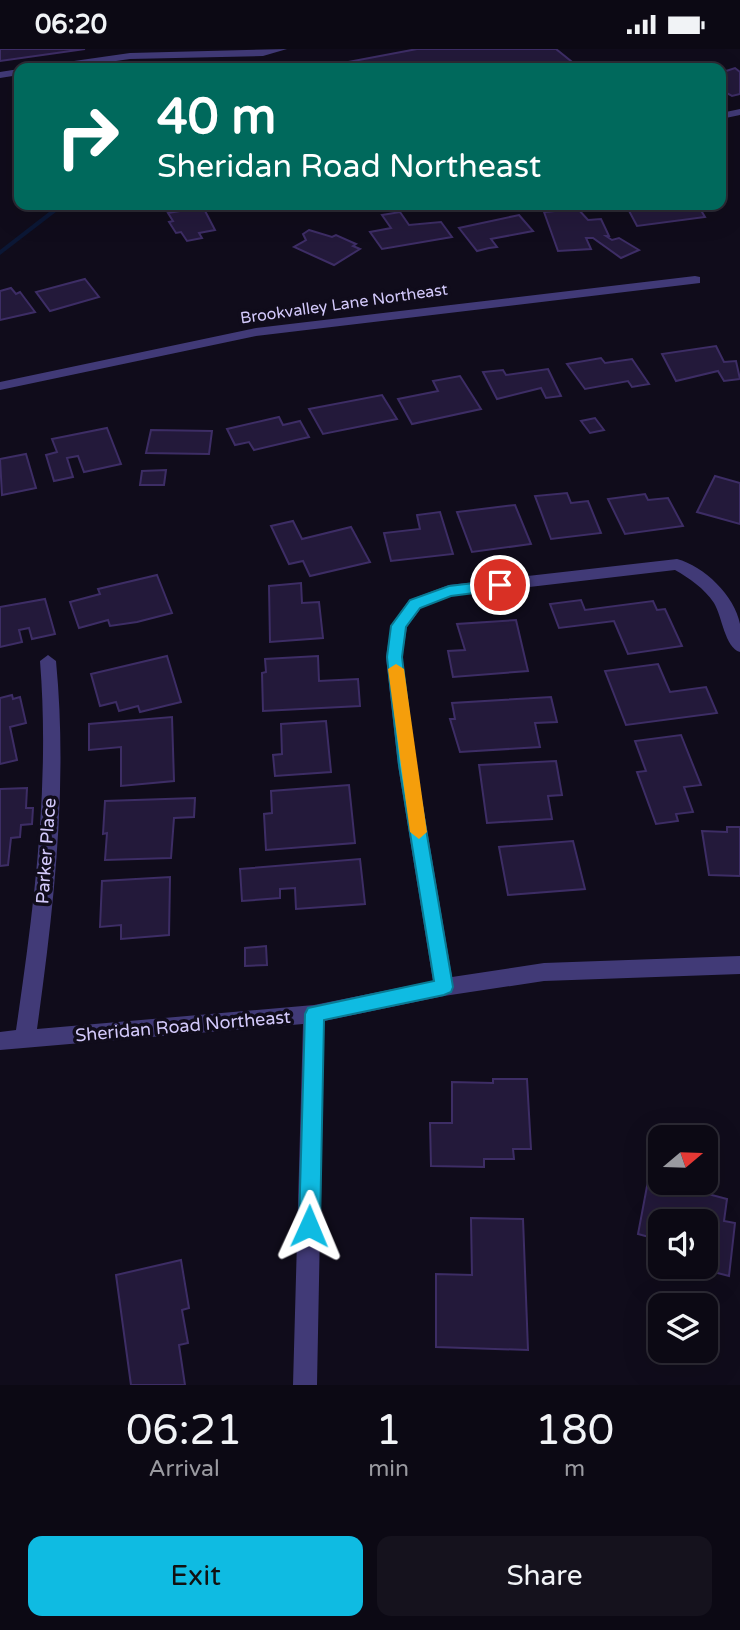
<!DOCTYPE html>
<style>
:root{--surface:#0c0914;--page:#15121d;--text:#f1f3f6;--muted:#9a9aa0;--line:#2c2a34;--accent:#0fbbe2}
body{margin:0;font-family:"Varela Round",sans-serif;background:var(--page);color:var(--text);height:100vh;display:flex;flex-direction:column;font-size:26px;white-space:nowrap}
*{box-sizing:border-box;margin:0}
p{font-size:23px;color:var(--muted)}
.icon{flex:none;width:38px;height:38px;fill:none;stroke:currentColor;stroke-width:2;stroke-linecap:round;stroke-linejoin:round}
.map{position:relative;height:1336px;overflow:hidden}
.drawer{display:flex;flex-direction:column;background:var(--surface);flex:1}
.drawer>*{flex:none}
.top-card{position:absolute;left:14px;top:14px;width:712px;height:147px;border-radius:14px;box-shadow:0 7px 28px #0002,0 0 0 2px var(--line);background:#00695c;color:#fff;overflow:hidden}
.needle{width:46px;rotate:71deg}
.tools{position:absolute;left:648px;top:1076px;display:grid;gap:14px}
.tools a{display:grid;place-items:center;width:70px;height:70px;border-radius:14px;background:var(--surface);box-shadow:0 7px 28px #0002,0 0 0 2px var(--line);font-size:35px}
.pin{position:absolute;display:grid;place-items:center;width:60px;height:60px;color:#fff;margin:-30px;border:4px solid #fff;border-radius:50%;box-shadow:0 2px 7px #0007}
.me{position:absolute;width:77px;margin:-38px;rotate:1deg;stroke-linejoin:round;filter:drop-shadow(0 0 5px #0008)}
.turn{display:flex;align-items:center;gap:24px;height:147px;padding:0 28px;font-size:32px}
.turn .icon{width:91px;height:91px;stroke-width:2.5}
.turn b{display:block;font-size:49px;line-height:60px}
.eta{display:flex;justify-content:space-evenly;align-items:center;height:119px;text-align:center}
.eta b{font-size:42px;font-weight:600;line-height:49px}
.action{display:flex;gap:14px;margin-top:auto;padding:14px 28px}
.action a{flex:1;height:80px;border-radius:14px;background:var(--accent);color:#111;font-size:28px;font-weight:600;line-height:80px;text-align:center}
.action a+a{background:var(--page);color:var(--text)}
.status{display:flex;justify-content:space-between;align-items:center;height:49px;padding:0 35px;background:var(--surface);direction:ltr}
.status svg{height:19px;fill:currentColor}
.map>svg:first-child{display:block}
</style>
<div class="status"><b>06:20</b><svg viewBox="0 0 49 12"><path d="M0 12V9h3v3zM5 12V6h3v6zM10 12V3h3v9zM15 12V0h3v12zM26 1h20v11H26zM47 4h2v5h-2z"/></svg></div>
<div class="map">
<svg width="740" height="1336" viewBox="0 0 740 1336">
<rect width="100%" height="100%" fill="#100c1b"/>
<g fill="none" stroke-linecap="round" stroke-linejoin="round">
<g fill="#0b1735" fill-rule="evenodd">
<path d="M144,13H148L153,19H147L143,14Z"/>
<path d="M58,156H65L0,206V201Z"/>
</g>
</g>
<g fill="#23193a" stroke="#3d2d65" stroke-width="2">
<path d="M0,0H85L0,12Z"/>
<path d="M417,0H556L577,17L565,19L327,17Z"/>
<path d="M719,16L726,22L735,19L740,23V45L732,47L721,41V19H706Z"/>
<path d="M176,156H202L215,181L199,184L202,189L187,192L181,183L176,184L169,173L173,172L168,164L180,162Z"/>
<path d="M686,156L688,159L699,158L705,168L637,177L628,160Z"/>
<path d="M578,160L588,171L601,170L609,187H606L612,191L619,189L639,201L621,209L593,189H586L591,200L558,202L544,163Z"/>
<path d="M400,163L409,176L441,173L452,188L382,200L370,183L391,179L382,166Z"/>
<path d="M519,166L533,182L491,190L497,198L489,199L477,202L459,179Z"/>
<path d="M309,181L332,188L336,186L356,195L353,197L360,200L334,216L294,198L306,191L303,185Z"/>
<path d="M85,230L99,248L50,262L36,243Z"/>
<path d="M11,239L16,245L20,243L35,263L0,271V242Z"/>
<path d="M716,297L724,313L736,312L740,330L724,332L718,322L676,332L662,305Z"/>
<path d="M601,309L605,314L632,310L649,335L632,338L628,332L585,340L567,315Z"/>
<path d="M548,320L561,347L546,349L541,339L497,350L483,323L503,321L506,326Z"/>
<path d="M460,327L481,360L412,375L398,350L438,342L433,332Z"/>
<path d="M382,346L397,370L323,385L309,360Z"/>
<path d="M279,368L283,376L300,372L309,388L254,401L249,393L235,396L227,380Z"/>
<path d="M595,369L604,381L590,384L581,372Z"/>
<path d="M107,379L121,415L84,423L78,407L67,409L73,428L54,432L46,406L57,403L52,390Z"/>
<path d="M151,381L212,382L209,405L146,404Z"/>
<path d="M26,405L36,439L2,446L0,410Z"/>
<path d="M166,421L164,436H140L142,422Z"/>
<path d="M715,427L740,434V475L697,463Z"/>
<path d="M567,444L571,454L588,452L601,484L551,490L535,447Z"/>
<path d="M645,445L648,451L668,449L683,477L625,485L608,450Z"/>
<path d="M515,456L531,495L472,503L457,463Z"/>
<path d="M440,463L453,505L391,512L384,484L420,480L417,466Z"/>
<path d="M293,472L302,490L351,478L370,513L310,527L303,512L289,515L271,477Z"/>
<path d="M157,526L172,564L137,573L110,577L108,571L79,579L70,553L100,545L98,540Z"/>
<path d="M301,534L302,554L319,553L323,589L270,593L269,537Z"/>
<path d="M45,550L55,585L32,590L29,579L19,581L22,593L0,598V558Z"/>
<path d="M581,551L585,561L653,552L657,561L665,560L682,597L628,605L614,572L559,579L550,555Z"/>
<path d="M516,571L528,622L453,628L448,602L465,601L457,575Z"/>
<path d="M167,607L181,653L140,663L138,657L119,662L116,653L100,657L91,625Z"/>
<path d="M318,607L319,632L358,630L360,657L263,662L262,624L266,623L265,610Z"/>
<path d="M658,615L670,643L706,638L717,664L626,676L605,622Z"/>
<path d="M12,646L13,650L20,648L26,674L10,678L17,711L0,715V649Z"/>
<path d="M551,648L557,673L535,674L540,698L460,703L450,670H455L452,654Z"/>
<path d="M172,668L174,732L121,737V698L89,701V675Z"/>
<path d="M326,672L331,723L275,727L273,706L282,705L281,675Z"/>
<path d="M681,686L701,736L684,738L693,763L676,765L678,772L656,775L637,723L646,722L635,692Z"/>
<path d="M556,712L562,746L548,747L552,770L487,774L479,716Z"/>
<path d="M349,736L355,794L266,801L264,765L272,764L271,742Z"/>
<path d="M27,739L26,759H33L32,775L21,776L20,788L11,789L8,816L0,817V740Z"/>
<path d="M195,749L194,768L174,769L171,809L105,811L107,784L103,785L105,752Z"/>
<path d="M727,778H740V827L709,826L702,782L727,783Z"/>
<path d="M573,792L585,840L508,846L499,798Z"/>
<path d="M360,810L365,855L296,860L295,839L280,840V849L242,852L240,820Z"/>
<path d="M170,828L169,886L121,890V876L100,878L102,832Z"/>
<path d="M266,897L267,916L245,917V899Z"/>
<path d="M493,1030H527L531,1100H513L514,1110H484V1118L431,1117L430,1074H452V1033L493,1034Z"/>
<path d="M648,1132L675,1139L676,1134H690L689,1140L727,1150L724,1172L735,1174L729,1227L702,1220L705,1218V1172H660V1191L638,1185Z"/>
<path d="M471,1169L523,1170L528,1301L436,1298V1225L472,1226Z"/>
<path d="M181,1211L189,1259L182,1261L188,1294L179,1296L185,1336H131L116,1226Z"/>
</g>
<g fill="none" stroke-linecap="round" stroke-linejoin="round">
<g fill="#413a77" fill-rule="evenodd">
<path d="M287,0L263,7L130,10L67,19H41L46,16L130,4Z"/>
<path d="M19,20V26L0,29V23Z"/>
<path d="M740,60V66L721,70V64Z"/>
<path d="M695,227L700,228V234L256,287L0,341V333L256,279Z"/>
<path d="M677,510C704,517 735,547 740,575C740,584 740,594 740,603C725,599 722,567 714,554C704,539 689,529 675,521L451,547L421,559L407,578L402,608L416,716L452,928L544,914L740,907V925L544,932L444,947L324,972L317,1336H293L303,975L0,1001V983L16,981C34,858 50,737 40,612L48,606L56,612C68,736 54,857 37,980L314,956L433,932L398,716L386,608L391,577L409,551L449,536Z"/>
</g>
</g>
<path fill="#0fbbe2" stroke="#0a7a93" stroke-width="2" d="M500,531L507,536L505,540L451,547L420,559L406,578L402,608L415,716L453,938L451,943L444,946L324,971L320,1177L317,1184L309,1187L302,1184L299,1177L305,965L308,959L434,932L399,716L387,608L391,577L410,551L449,537Z"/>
<path fill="#f59e0b" d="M396,615L404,620L427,783L419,790L410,783L388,620Z"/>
<g text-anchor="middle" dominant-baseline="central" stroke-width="7" stroke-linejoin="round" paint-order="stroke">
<g font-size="16" fill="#d3c9fb" stroke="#100c1b">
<text transform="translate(344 255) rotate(-8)">Brookvalley Lane Northeast</text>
</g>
<g font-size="18" fill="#d3c9fb" stroke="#100c1b">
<text transform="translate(46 802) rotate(-86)">Parker Place</text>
<text transform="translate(183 977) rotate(-5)">Sheridan Road Northeast</text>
</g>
</g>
</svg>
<div class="tools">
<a><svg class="needle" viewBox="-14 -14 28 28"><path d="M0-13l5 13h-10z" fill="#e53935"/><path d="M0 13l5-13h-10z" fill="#9a9aa0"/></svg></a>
<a><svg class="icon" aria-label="sound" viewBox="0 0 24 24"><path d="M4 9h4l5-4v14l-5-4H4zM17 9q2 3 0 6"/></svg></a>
<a><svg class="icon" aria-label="layers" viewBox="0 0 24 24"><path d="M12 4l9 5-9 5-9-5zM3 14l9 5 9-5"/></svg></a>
</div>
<div class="pin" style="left:500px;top:536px;background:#d93025"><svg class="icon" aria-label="arrive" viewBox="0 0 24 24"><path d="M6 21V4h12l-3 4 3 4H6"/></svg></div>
<svg class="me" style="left:309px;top:1177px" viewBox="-20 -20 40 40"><path d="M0-17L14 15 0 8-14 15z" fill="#0fbbe2" stroke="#fff" stroke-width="4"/></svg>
<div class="top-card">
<div class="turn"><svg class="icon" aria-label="right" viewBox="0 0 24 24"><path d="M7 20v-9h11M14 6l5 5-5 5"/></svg><div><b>40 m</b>Sheridan Road Northeast</div></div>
</div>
</div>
<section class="drawer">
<div class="eta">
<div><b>06:21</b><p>Arrival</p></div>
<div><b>1</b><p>min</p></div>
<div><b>180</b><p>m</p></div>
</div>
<div class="action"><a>Exit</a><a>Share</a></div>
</section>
